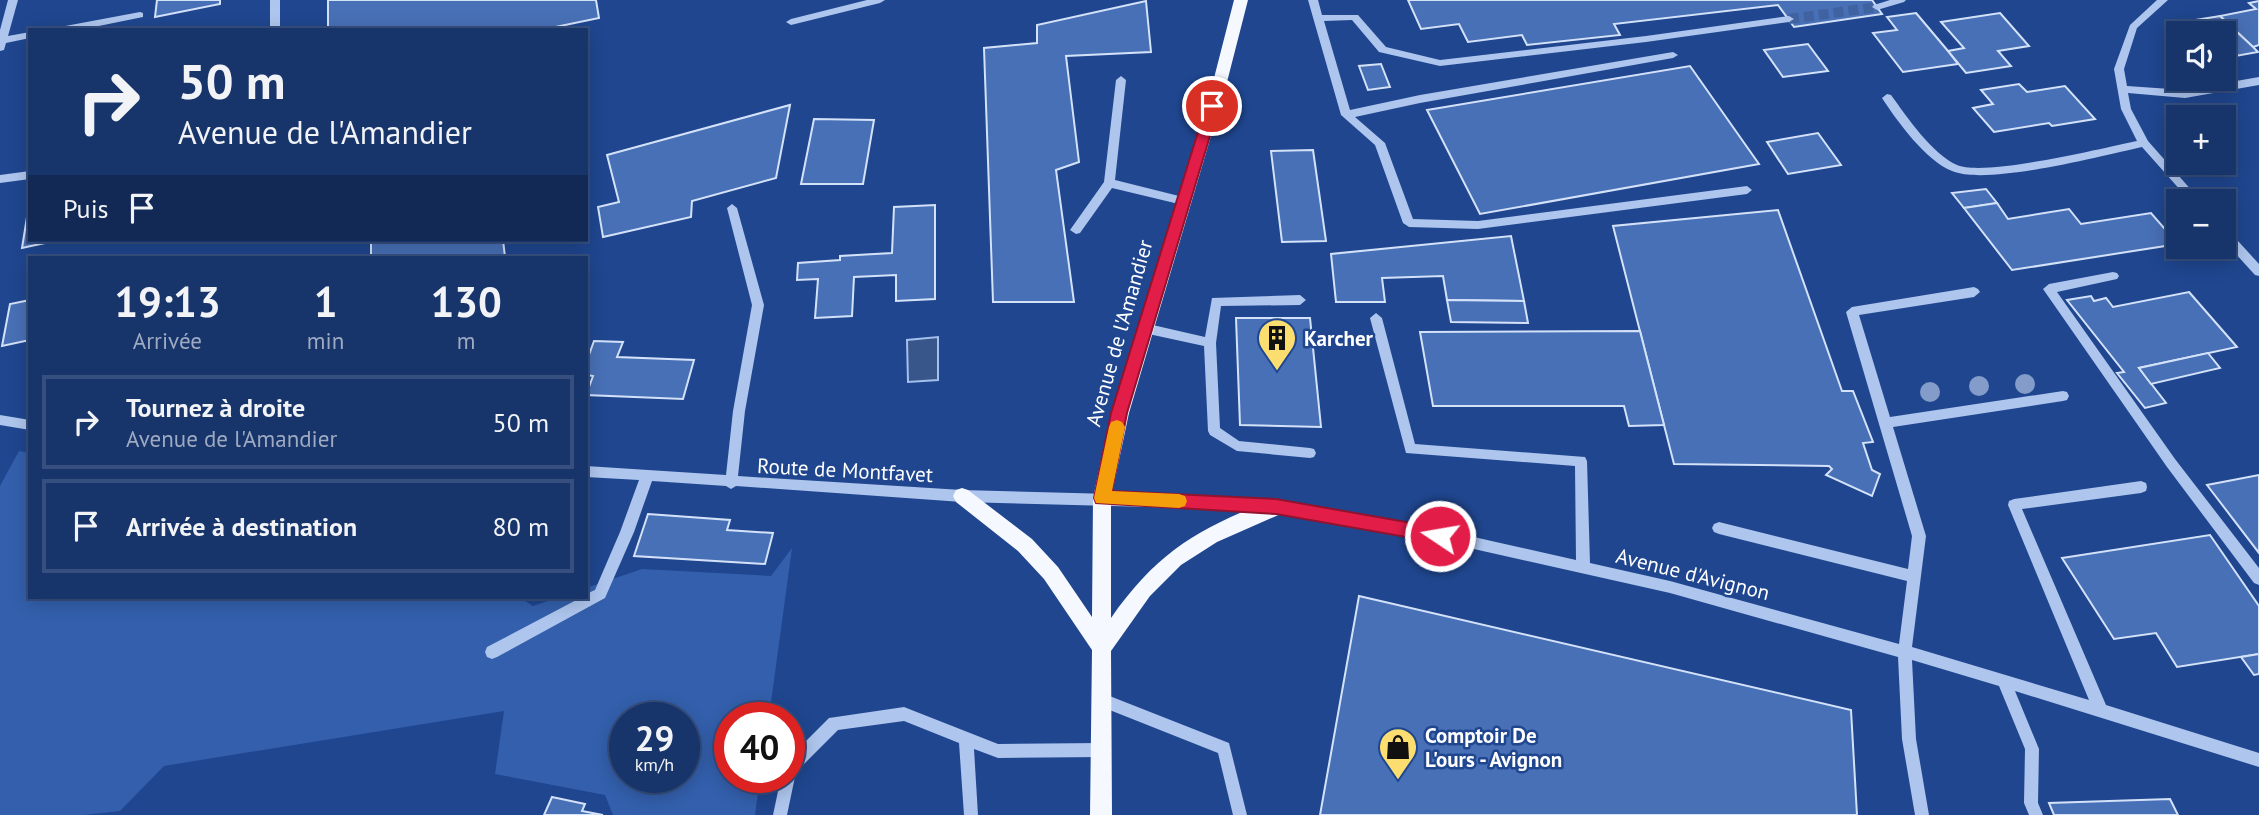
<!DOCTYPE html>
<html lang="fr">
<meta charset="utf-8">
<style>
:root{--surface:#17346b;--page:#243f73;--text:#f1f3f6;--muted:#9eaac1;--line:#364f7e}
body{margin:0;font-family:"PT Sans",sans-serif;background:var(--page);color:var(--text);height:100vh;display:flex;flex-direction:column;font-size:26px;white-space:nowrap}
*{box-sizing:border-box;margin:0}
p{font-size:23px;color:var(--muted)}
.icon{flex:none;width:38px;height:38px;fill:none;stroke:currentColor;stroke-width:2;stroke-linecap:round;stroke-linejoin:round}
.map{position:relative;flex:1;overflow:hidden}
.details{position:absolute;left:28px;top:256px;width:560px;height:343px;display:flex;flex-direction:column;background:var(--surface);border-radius:0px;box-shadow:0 4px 18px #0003,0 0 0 2px var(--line)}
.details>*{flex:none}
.hud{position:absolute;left:28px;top:28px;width:560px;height:214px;border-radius:0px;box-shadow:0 4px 18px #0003,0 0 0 2px var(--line);background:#17346b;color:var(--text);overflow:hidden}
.controls{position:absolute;left:2166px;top:21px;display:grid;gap:14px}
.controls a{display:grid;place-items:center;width:70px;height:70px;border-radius:0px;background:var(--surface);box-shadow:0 4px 18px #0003,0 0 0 2px var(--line);font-size:35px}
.speed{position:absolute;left:609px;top:702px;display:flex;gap:14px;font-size:35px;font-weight:700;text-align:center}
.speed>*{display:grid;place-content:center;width:91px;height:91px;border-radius:50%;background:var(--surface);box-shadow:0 4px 18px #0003,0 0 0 2px var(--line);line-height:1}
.speed small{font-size:18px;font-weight:400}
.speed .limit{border:10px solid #d22;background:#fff;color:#111}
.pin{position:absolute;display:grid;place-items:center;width:60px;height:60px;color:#fff;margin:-30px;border:4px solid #fff;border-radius:50%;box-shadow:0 2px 7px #0007}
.me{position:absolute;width:77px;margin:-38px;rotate:282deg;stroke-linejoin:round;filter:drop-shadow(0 0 5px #0008)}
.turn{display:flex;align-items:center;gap:24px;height:147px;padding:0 35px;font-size:32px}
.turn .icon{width:91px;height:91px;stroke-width:2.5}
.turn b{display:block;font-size:49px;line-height:60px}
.then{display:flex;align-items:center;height:66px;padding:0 35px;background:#0003;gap:14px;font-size:26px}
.eta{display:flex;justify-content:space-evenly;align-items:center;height:119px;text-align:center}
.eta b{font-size:42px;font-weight:700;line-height:49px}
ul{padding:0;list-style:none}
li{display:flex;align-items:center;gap:21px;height:94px;margin:0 14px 10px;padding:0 21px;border:4px solid var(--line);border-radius:0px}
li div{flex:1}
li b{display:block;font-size:26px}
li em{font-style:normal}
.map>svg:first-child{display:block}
</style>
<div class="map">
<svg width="2259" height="815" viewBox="0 0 2259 815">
<rect width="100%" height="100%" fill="#1f468f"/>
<path fill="#335fac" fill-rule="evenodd" d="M19,451L30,453V597H519L533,606L559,597H586V588L642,569L771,576L792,548L769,717L730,718V777H760L755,815H613L605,795L495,774L504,711L164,766L120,811L84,815H0V486ZM625,718H684V777H625Z"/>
<path fill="#39568b" stroke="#a2bfee" stroke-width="2" d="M938,337V380L908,382L907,340Z"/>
<g fill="#4870b6" stroke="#d4e2f9" stroke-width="2">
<path d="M157,0H220V4L155,17Z"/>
<path d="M328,0H596L599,18L541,30H328Z"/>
<path d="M1408,0H1872L1882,14L1794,27L1778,5L1614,24L1620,35L1527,45L1522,35L1468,42L1459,24L1421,29Z"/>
<path d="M1146,1L1151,52L1066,56L1079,162L1056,170L1074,302H993L984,48L1037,43V25Z"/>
<path d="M2259,1V45L2253,47L2220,16L2256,9L2249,3Z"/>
<path d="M1916,13L1948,51L1958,64L1903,72L1873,33L1897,30L1887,17Z"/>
<path d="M2000,13L2029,46L1998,51L2011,66L1966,73L1948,51L1964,48L1941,22Z"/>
<path d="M2220,16L2253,47L2258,52L2224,58V33H2179V35L2173,30L2187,27L2183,22Z"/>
<path d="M1808,44L1828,71L1783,77L1764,50Z"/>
<path d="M1381,64L1390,87L1368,90L1359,66Z"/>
<path d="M1690,66L1759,164L1480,214L1427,110Z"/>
<path d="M2019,84L2027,92L2065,86L2095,119L2052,126L2049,123L1994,132L1973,108L1993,104L1981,90Z"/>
<path d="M790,105L776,178L692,201L691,217L603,237L598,207L619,202L607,155Z"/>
<path d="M814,119L874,120L863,184H801Z"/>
<path d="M1818,133L1841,165L1788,174L1767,142Z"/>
<path d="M1313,150L1326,241L1282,242L1271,151Z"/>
<path d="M1986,189L1997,203L1964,208L1952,193Z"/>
<path d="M1997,203L2008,219L2069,209L2081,224L2151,213L2178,244L2012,270L1964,208Z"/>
<path d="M935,205V299L896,301V275L854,277L852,316L815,318L818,279L797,280L798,263L840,260V256L892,253L894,207Z"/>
<path d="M1778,210L1842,391H1853L1873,442L1863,443L1872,470L1880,474L1872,496L1826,475L1832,469L1829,466L1674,464L1613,226Z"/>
<path d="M28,211L30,240H59L22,248Z"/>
<path d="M1511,236L1524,301L1447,300L1443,276L1382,278L1385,302H1336L1331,254Z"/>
<path d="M371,240H503L505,257H371Z"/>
<path d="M2189,292L2237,347L2139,368L2166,403L2145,408L2117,373L2124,372L2067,300L2091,296L2094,301L2106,298L2113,307Z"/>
<path d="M30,300V340L2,346L10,304Z"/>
<path d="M1447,300L1524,301L1528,323L1451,322Z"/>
<path d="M1236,318H1310L1321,427L1240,425Z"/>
<path d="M1640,331L1664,425L1629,426L1624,406H1433L1420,332Z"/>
<path d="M594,341L623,342L617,357L694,360L683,399L586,395L593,376L586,375V363Z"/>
<path d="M2208,353L2220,368L2151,384L2139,368Z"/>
<path d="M2259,475V553L2207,485Z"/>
<path d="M648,514L730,520L727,530L773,533L765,564L634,556Z"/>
<path d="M2210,535L2259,606V654L2177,667L2156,633L2114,639L2062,558Z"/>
<path d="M1359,596L1851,710L1857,815H1320Z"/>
<path d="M2259,654V674L2254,675L2241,657Z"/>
<path d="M552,797L585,804L582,811L603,815H544Z"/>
<path d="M2170,799L2178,815H2054L2049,803Z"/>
</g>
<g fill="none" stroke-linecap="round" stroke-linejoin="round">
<path stroke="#4162a0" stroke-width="10" stroke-dasharray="10 5" stroke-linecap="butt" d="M1789,19L1877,7"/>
<g fill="#aec5ed" fill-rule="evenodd">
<path d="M8,0H18L8,36L30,32V38L6,43L4,50L0,51V30Z"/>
<rect x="270" y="0" width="10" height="30"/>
<path d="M867,0H885L880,3L791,25L786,22L791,19Z"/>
<path d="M1308,0H1318L1322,15H1358L1386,47L1440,60L1646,36L1789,16L1794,19L1789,22L1646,42L1440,66L1379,52L1352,20L1324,21L1350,110L1420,95L1673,52L1678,55L1673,58L1420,103L1355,117L1385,143L1413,219L1478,221L1747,186L1752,190L1747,194L1478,229L1409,227L1403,223L1375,145L1341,115Z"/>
<path d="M1890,0H1906L1904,2L1877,10L1872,7L1874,5Z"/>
<path d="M2157,0H2168L2137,28L2124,69L2127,86L2185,90L2259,77V85L2185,98L2128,93L2131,109L2148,141L2201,201H2190L2142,147C2101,156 1987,186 1952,171C1926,161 1897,121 1882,98L1887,94L1891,95C1907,117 1932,154 1957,165C1985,177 2103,148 2137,141L2121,109L2114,69L2130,25Z"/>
<path d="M140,12L143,13V17L79,30H55L60,27Z"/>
<path d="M1121,76L1126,80L1115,180L1183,197L1188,201L1183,205L1112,188L1080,233L1076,234L1070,230L1104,182L1116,80Z"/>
<path d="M30,171V179L0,183V175Z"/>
<path d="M732,204L737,208L764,305L745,411L738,476L962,490L1226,497L1276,501L1416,524L1576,560L1575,466L1406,453L1370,318L1376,313L1382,318L1415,444L1585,457L1587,461L1590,563L1670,581L1899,644L1907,581L1719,534L1714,532L1712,528L1714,524L1719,522L1908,569L1912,536L1846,312L1852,307L1974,287L1978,289L1980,292L1974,297L1859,315L1890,417L2063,391L2067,392L2069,396L2067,400L2063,401L1893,427L1926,536L1912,647L2089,700L2008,505L2009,501L2014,499L2141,481L2146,483L2147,487L2146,491L2141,493L2022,509L2106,705L2259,753V767L2015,691L2039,749L2038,803L2043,815H2029L2024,803L2025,749L1999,686L1912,660L1916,739L1929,815H1915L1902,739L1898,657L1670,593L1416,536L1276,513L1226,509L962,502L736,486L731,489L726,486L652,481L634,532L605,598L497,657L492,659L487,657L485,652L487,647L582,597H586V594L595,590L620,532L639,480L586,477V466L726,475L733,411L752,305L727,208Z"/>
<path d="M2224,229L2228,230L2259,264V276L2255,275L2224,241Z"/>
<path d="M2113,272L2117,273L2119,276L2117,279L2057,292L2175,459L2259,568V585L2254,583L2167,467L2043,289L2049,284Z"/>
<path d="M1300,295L1306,300L1300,305L1221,306L1216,343L1220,428L1239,441L1310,448L1314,449L1316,453L1314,457L1310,458L1237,451L1210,435L1208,431L1204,346L1144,333L1138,328L1144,323L1205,337L1212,298Z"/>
<path d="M0,415L30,420V430L0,425Z"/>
<path d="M1102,693L1229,743L1247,815H1233L1218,753L1097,705L1095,700L1097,695Z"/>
<path d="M904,707L998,744L1102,743L1107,745L1109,750L1107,755L1102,757L998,758L974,749L978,815H964L959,743L904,721L838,730L796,772L787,815H773L781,777H789V758L829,718Z"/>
</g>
<path fill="#f5f8ff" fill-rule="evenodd" d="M1234,0H1248L1227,82L1129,413L1111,498V618C1157,552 1201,526 1276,499L1283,501L1285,507L1283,513L1217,542L1181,565L1150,596L1111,651L1112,815H1090L1092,650L1044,579L1018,551L956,502L953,496L956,490L962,488L968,490L1032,539L1058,567L1092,617L1093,498L1111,413L1213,82Z"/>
</g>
<g fill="#839cc9">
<circle cx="2025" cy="384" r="10"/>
<circle cx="1979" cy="386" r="10"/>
<circle cx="1930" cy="392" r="10"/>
</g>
<path fill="#e11d48" stroke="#92132f" stroke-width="2" d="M1212,101L1219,106L1127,413L1112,491L1276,499L1440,528L1446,530L1449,536L1446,541L1440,543L1276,514L1096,503L1094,498L1111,413L1206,106Z"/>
<path fill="#f59e0b" d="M1117,420L1122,422L1125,427L1112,491L1179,494L1185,496L1187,501L1185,506L1179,508L1096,503L1094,498L1109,427L1111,422Z"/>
<defs>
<symbol id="building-pin" viewBox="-11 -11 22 30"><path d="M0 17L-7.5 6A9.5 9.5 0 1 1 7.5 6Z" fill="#fbde6f" stroke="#1f468f"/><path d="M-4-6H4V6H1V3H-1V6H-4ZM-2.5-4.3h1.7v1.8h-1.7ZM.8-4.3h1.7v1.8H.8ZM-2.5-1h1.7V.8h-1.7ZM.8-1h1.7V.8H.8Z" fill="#111"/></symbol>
<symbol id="shop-pin" viewBox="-11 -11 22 30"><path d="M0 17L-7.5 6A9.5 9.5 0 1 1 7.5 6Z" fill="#fbde6f" stroke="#1f468f"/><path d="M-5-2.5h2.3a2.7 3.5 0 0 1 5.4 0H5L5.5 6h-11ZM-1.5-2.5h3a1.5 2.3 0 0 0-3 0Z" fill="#111"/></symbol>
</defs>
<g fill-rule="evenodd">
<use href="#building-pin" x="1255" y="316" width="44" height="60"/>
<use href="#shop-pin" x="1376" y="725" width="44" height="60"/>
</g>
<g text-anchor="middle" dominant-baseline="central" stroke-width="5" stroke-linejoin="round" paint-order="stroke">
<g font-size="21" fill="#fff" stroke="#1f468f">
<text transform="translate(1119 333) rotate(-74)">Avenue de l'Amandier</text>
<text transform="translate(845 470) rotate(3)">Route de Montfavet</text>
<text transform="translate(1693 574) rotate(14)">Avenue d'Avignon</text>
</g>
<g font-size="21" font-weight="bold" fill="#fff" stroke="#1f468f" text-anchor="start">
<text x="1304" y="338">Karcher</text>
<text x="1425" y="735">Comptoir De<tspan x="1425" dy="24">L'ours - Avignon</tspan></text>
</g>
</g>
</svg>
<div class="controls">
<a><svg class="icon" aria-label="sound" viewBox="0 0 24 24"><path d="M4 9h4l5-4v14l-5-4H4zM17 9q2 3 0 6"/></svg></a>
<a>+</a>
<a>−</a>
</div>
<div class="speed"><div>29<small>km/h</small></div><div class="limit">40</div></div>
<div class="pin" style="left:1212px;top:106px;background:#d93025"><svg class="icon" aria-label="arrive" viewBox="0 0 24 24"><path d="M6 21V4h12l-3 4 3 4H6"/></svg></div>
<svg class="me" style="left:1440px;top:536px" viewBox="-20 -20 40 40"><circle r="17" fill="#e11d48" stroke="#fff" stroke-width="3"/><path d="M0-11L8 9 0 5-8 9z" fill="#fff"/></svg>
<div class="hud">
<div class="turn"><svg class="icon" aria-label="right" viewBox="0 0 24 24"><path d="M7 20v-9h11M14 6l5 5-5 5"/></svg><div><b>50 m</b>Avenue de l'Amandier</div></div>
<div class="then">Puis<svg class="icon" aria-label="arrive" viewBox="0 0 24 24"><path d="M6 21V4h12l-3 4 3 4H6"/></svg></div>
</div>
<section class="details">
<div class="eta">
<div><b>19:13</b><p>Arrivée</p></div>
<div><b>1</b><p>min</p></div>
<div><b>130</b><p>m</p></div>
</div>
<ul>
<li><svg class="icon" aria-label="right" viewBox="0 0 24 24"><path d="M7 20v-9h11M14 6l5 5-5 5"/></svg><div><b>Tournez à droite</b><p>Avenue de l'Amandier</p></div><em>50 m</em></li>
<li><svg class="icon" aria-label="arrive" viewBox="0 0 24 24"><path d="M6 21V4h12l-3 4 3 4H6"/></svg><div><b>Arrivée à destination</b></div><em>80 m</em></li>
</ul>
</section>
</div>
